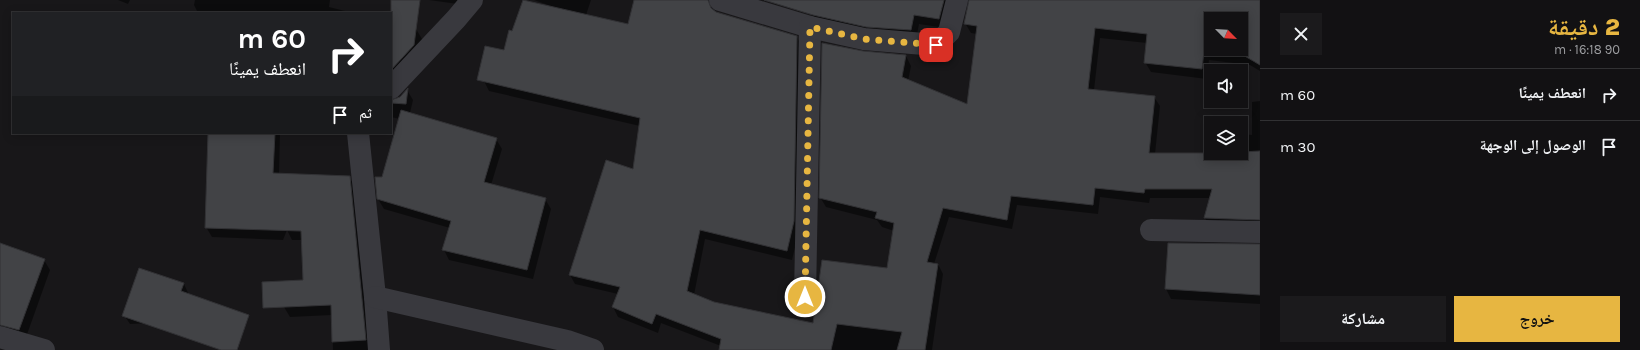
<!DOCTYPE html>
<html lang="ar">
<meta charset="utf-8">
<style>
:root{--surface:#121113;--page:#1b1a1c;--text:#f1f3f6;--muted:#9c9da0;--line:#313133;--accent:#e7b641}
body{margin:0;font-family:Karla,"Noto Naskh Arabic",sans-serif;background:var(--page);color:var(--text);direction:rtl;height:100vh;display:flex;flex-direction:column;font-size:15px;white-space:nowrap}
*{box-sizing:border-box;margin:0}
p{font-size:13px;color:var(--muted)}
.icon{flex:none;width:22px;height:22px;fill:none;stroke:currentColor;stroke-width:2;stroke-linecap:round;stroke-linejoin:round}
.map{position:relative;flex:1;overflow:hidden;direction:ltr}
.details{display:flex;flex-direction:column;background:var(--surface);width:380px}
.details>*{flex:none}
.top-card{position:absolute;left:12px;top:12px;width:380px;height:122px;border-radius:0px;box-shadow:0 2px 10px #0003,0 0 0 1px var(--line);direction:rtl;background:#202124;color:#fff;overflow:hidden}
.needle{width:26px;rotate:114deg}
.tools{position:absolute;left:1204px;top:12px;display:grid;gap:8px}
.tools a{display:grid;place-items:center;width:44px;height:44px;border-radius:0px;background:var(--surface);box-shadow:0 2px 10px #0003,0 0 0 1px var(--line);font-size:20px}
.pin{position:absolute;display:grid;place-items:center;width:34px;height:34px;color:#fff;margin:-17px;border-radius:8px;box-shadow:0 2px 6px #0006}
.me{position:absolute;width:44px;margin:-22px;rotate:0deg;stroke-linejoin:round;filter:drop-shadow(0 0 3px #0008)}
.turn{display:flex;align-items:center;gap:14px;height:84px;padding:0 20px;font-size:18px}
.turn .icon{width:52px;height:52px;stroke-width:2.5}
.turn b{display:block;font-size:28px;line-height:34px}
.then{display:flex;align-items:center;height:38px;padding:0 20px;background:#0003;gap:8px;font-size:15px}
.round{display:grid;place-items:center;flex:none;width:42px;height:42px;border-radius:0px;background:var(--page)}
.summary{display:flex;align-items:center;justify-content:space-between;height:68px;padding:0 20px}
h1{font-size:24px;font-weight:800;line-height:30px;color:var(--accent)}
.button{display:flex;gap:8px;margin-top:auto;padding:8px 20px}
.button a{flex:1;height:46px;border-radius:0px;background:var(--accent);color:#111;font-size:16px;font-weight:800;line-height:46px;text-align:center}
.button a+a{background:var(--page);color:var(--text)}
ul{padding:0;list-style:none}
li{display:flex;align-items:center;gap:12px;height:52px;padding:0 20px;border-top:1px solid var(--line)}
li div{flex:1}
li b{display:block;font-size:15px}
li em{font-style:normal}
main{display:flex;flex:1;min-height:0}
.map>svg:first-child{display:block}
</style>
<main>
<section class="details">
<div class="summary"><div><h1>2 دقيقة</h1><p>90 m · 16:18</p></div><a class="round"><svg class="icon" aria-label="close" viewBox="0 0 24 24"><path d="M6 6l12 12M18 6L6 18"/></svg></a></div>
<ul>
<li><svg class="icon" aria-label="right" viewBox="0 0 24 24"><path d="M7 20v-9h11M14 6l5 5-5 5"/></svg><div><b>انعطف يمينًا</b></div><em>60 m</em></li>
<li><svg class="icon" aria-label="arrive" viewBox="0 0 24 24"><path d="M6 21V4h12l-3 4 3 4H6"/></svg><div><b>الوصول إلى الوجهة</b></div><em>30 m</em></li>
</ul>
<div class="button"><a>خروج</a><a>مشاركة</a></div>
</section>
<div class="map">
<svg width="1260" height="350" viewBox="0 0 1260 350">
<rect width="100%" height="100%" fill="#181719"/>
<g fill="#0007" fill-rule="evenodd">
<path d="M118,0H130L128,4Z"/>
<path d="M195,0H330L329,7L353,13H198L194,5Z"/>
<path d="M429,0H471L465,5Z"/>
<path d="M534,0H591L585,18Z"/>
<path d="M635,0H709L707,3L711,10L716,13L797,37L802,47L799,231L792,260L705,239L694,295L714,303L814,324L888,270L894,231L882,227L877,220L826,207L820,197L863,52L906,56L911,66L908,81L968,105L977,34L971,33L965,23L970,0H1260V71L1250,65L1209,60L1207,79L1151,72L1145,62L1147,43L1100,38L1094,90L1154,97L1160,106L1155,154L1241,153V134L1252,135V102L1260,101V229L1210,228L1205,218L1210,198H1150L1149,203L1100,197L1098,214L1017,205L1012,229L949,217L934,264H938L943,274L932,350H720L721,346L661,323L658,333L618,317L613,307L618,294L575,284L570,275L634,170L640,126L489,91L484,81L504,52L652,42ZM1211,19H1241V49H1211Z"/>
<path d="M812,0H955L945,28L919,24L916,40L817,23L811,14Z"/>
<path d="M391,23L416,29L422,39L419,56L391,86Z"/>
<path d="M407,90L413,100L410,113L496,139L502,149L491,185L545,199L551,209L533,279L449,260L444,250L450,228L384,209L378,199L382,178L400,119L391,117V101H395Z"/>
<path d="M210,133H280L279,175L349,177L355,187L371,350H333L332,315L290,317L284,307L304,281L302,240H292L287,230L283,240L212,237L206,227Z"/>
<path d="M0,244L44,260L50,270L25,340L0,337Z"/>
<path d="M1169,244L1260,246V304L1171,299L1166,289Z"/>
<path d="M140,269L184,284L189,295L236,319L130,324L124,315Z"/>
</g>
<g fill="#424346" stroke="#323235" fill-rule="evenodd">
<path d="M391,0H420L414,45L391,70Z"/>
<path d="M523,0L628,24L634,0H708L711,8L716,12L797,36L794,221L787,251L700,230L687,291L714,302L813,323L822,260L887,268L894,223L875,218L877,212L819,198L822,43L863,51L906,55L902,77L967,104L977,26L964,24L969,0H1260V65L1243,55L1204,51L1202,69L1144,63L1147,34L1095,28L1088,89L1155,96L1149,153H1241V152L1260,151V220L1204,218L1212,189H1145L1144,193L1095,188L1093,205L1011,196L1007,220L943,208L927,262L938,264L925,350H897L902,332L837,324L831,350H719L721,339L656,314L652,324L612,307L620,287L569,275L606,160L633,169L640,118L477,80L485,46L504,50L509,30L512,31ZM1211,19H1241V49H1211Z"/>
<path d="M764,0H944L939,19L914,15L911,30L866,27L813,15Z"/>
<path d="M408,88L406,104L391,103V100L400,97Z"/>
<path d="M401,110L497,138L484,182L546,198L527,270L442,250L451,221L377,199L375,177H382Z"/>
<path d="M208,133H275L273,173L350,176L366,340L332,342L331,305L263,308L262,282L303,280L301,231L205,228Z"/>
<path d="M0,243L45,259L19,330L0,325Z"/>
<path d="M1168,243L1260,244V295L1165,289Z"/>
<path d="M139,268L184,283L181,291L249,315L237,350H221L122,316Z"/>
</g>
<g fill="none" stroke-linecap="round" stroke-linejoin="round">
<g stroke="#39393e" stroke-width="22">
<path d="M720,0L810,27L805,297"/>
<path d="M810,27L864,39L936,45L949,32L957,0"/>
<path d="M391,88L456,19L472,0"/>
<path d="M358,133L375,297L379,350"/>
<path d="M1151,230L1260,232"/>
<path d="M375,297L567,341L593,350"/>
<path d="M0,337L44,350"/>
</g>
</g>
<g fill="none" stroke-linecap="round" stroke-linejoin="round">
<path stroke="#e7b641" stroke-width="7" stroke-dasharray="0 12.6" d="M805,297L810,27L864,39L936,45"/>
</g>
</svg>
<div class="tools">
<a><svg class="needle" viewBox="-14 -14 28 28"><path d="M0-13l5 13h-10z" fill="#e53935"/><path d="M0 13l5-13h-10z" fill="#9c9da0"/></svg></a>
<a><svg class="icon" aria-label="sound" viewBox="0 0 24 24"><path d="M4 9h4l5-4v14l-5-4H4zM17 9q2 3 0 6"/></svg></a>
<a><svg class="icon" aria-label="layers" viewBox="0 0 24 24"><path d="M12 4l9 5-9 5-9-5zM3 14l9 5 9-5"/></svg></a>
</div>
<div class="pin" style="left:936px;top:45px;background:#d93025"><svg class="icon" aria-label="arrive" viewBox="0 0 24 24"><path d="M6 21V4h12l-3 4 3 4H6"/></svg></div>
<svg class="me" style="left:805px;top:297px" viewBox="-20 -20 40 40"><circle r="17" fill="#e7b641" stroke="#fff" stroke-width="3"/><path d="M0-11L8 9 0 5-8 9z" fill="#fff"/></svg>
<div class="top-card">
<div class="turn"><svg class="icon" aria-label="right" viewBox="0 0 24 24"><path d="M7 20v-9h11M14 6l5 5-5 5"/></svg><div><b>60 m</b>انعطف يمينًا</div></div>
<div class="then">ثم<svg class="icon" aria-label="arrive" viewBox="0 0 24 24"><path d="M6 21V4h12l-3 4 3 4H6"/></svg></div>
</div>
</div>
</main>
